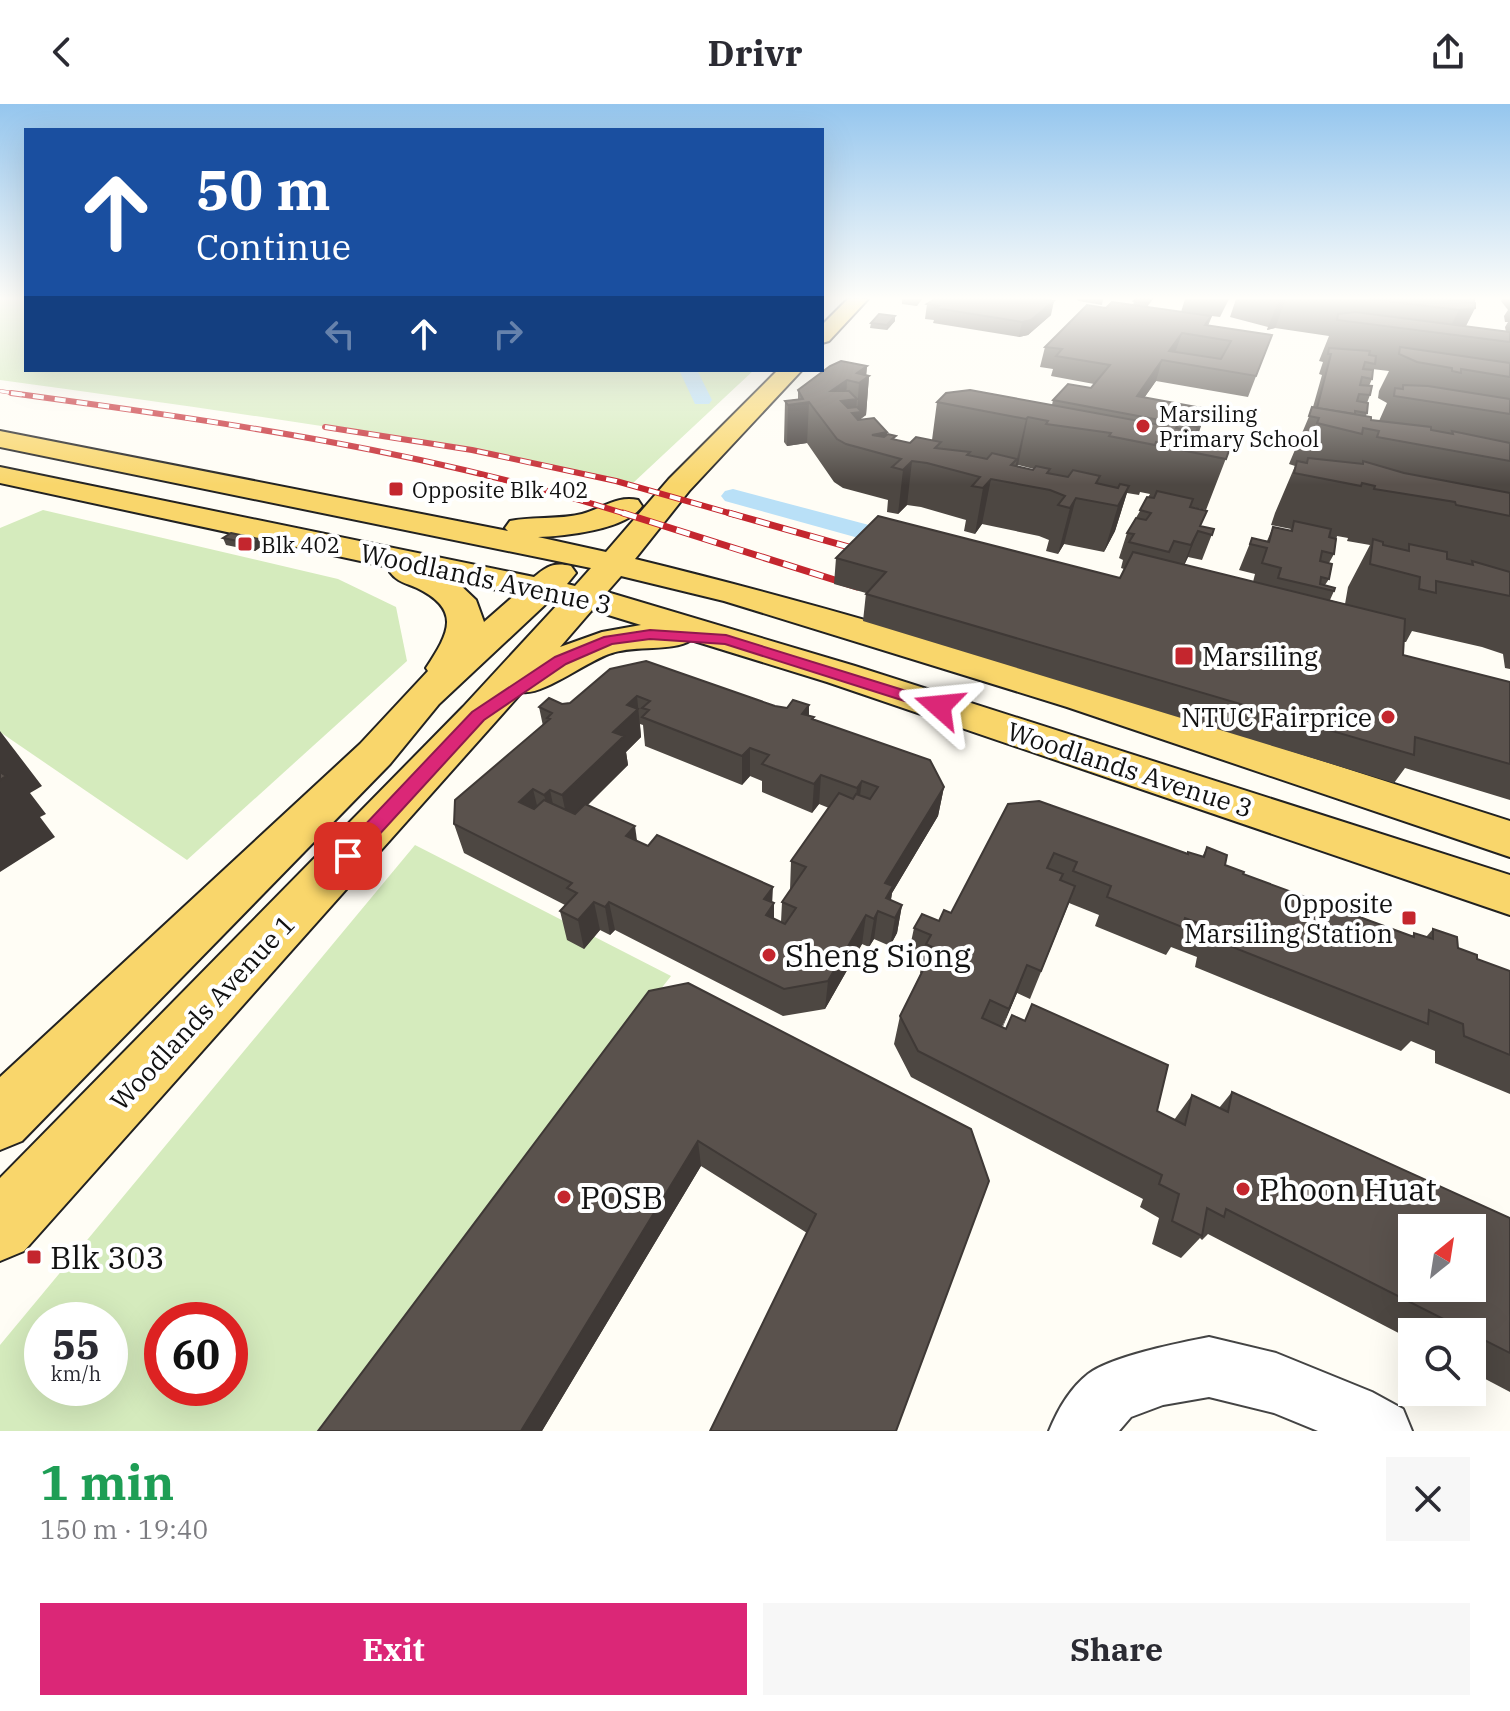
<!DOCTYPE html>
<meta charset="utf-8">
<style>
:root{--surface:#fff;--page:#f7f7f7;--text:#2b2b33;--muted:#7c7c81;--accent:#db2777}
body{margin:0;font-family:"IBM Plex Serif",serif;background:var(--page);color:var(--text);height:100vh;display:flex;flex-direction:column;font-size:30px;white-space:nowrap}
*{box-sizing:border-box;margin:0}
p{font-size:26px;color:var(--muted)}
.icon{flex:none;width:44px;height:44px;fill:none;stroke:currentColor;stroke-width:2;stroke-linecap:round;stroke-linejoin:round}
.map{position:relative;height:1327px;overflow:hidden}
.sheet{display:flex;flex-direction:column;background:var(--surface);flex:1}
.sheet>*{flex:none}
.guide{position:absolute;left:24px;top:24px;width:800px;height:244px;border-radius:0px;box-shadow:0 8px 32px #0002;background:#1a4fa0;color:#fff;overflow:hidden}
.needle{width:52px;rotate:30deg}
.controls{position:absolute;left:1398px;top:1110px;display:grid;gap:16px}
.controls a{display:grid;place-items:center;width:88px;height:88px;border-radius:0px;background:var(--surface);box-shadow:0 8px 32px #0002;font-size:40px}
.speed{position:absolute;left:24px;top:1198px;display:flex;gap:16px;font-size:40px;font-weight:700;text-align:center}
.speed>*{display:grid;place-content:center;width:104px;height:104px;border-radius:50%;background:var(--surface);box-shadow:0 8px 32px #0002;line-height:1}
.speed small{font-size:20px;font-weight:400}
.speed .limit{border:12px solid #d22;background:#fff;color:#111}
.pin{position:absolute;display:grid;place-items:center;width:68px;height:68px;color:#fff;margin:-34px;border-radius:16px;box-shadow:0 4px 12px #0006}
.me{position:absolute;width:88px;margin:-44px;rotate:288deg;stroke-linejoin:round;filter:drop-shadow(0 0 6px #0008)}
.turn{display:flex;align-items:center;gap:28px;height:168px;padding:0 40px;font-size:36px}
.turn .icon{width:104px;height:104px;stroke-width:2.5}
.turn b{display:block;font-size:56px;line-height:68px}
.lanes{display:flex;align-items:center;height:76px;padding:0 40px;background:#0003;justify-content:center;gap:40px;direction:ltr}
.lanes .off{opacity:.35}
.round{display:grid;place-items:center;flex:none;width:84px;height:84px;border-radius:0px;background:var(--page)}
.summary{display:flex;align-items:center;justify-content:space-between;height:136px;padding:0 40px}
h1{font-size:48px;font-weight:700;line-height:60px;color:#1e9e55}
.action{display:flex;gap:16px;margin-top:auto;padding:16px 40px}
.action a{flex:1;height:92px;border-radius:0px;background:var(--accent);color:#fff;font-size:32px;font-weight:700;line-height:92px;text-align:center}
.action a+a{background:var(--page);color:var(--text)}
header{display:flex;justify-content:space-between;align-items:center;height:104px;padding:0 40px;background:var(--surface);font-size:36px;font-weight:700}
.map>svg:first-child{display:block}
</style>
<header><svg class="icon" aria-label="back" viewBox="0 0 24 24"><path d="M15 5l-7 7 7 7"/></svg>Drivr<svg class="icon" aria-label="share" viewBox="0 0 24 24"><path d="M12 15V3M7 8l5-5 5 5M5 13v7h14v-7"/></svg></header>
<div class="map">
<svg width="1510" height="1327" viewBox="0 0 1510 1327">
<rect width="100%" height="100%" fill="#fffdf5"/>
<g fill="#d5ebbd" fill-rule="evenodd">
<path d="M0,195H26V266H754L633,379C423,334 212,305 0,276Z"/>
<path d="M43,406L338,475L396,503L407,557L187,756L0,628V424Z"/>
<path d="M415,741L671,872L317,1327H0V1241ZM42,1216H110V1284H42ZM162,1216H230V1284H162Z"/>
</g>
<g fill="none" stroke-linecap="round" stroke-linejoin="round">
<g fill="#b9e0f7" fill-rule="evenodd">
<path d="M679,266H697L712,296L709,300H695Z"/>
<path d="M733,385L918,434L922,440L918,446L909,448L725,397L721,392L725,387Z"/>
</g>
<defs>
<path id="minor" d="M1209,1233L1276,1249L1372,1288L1403,1305L1412,1327H1318L1274,1309L1209,1293L1163,1301L1131,1313L1119,1327H1049C1057,1307 1070,1284 1088,1270C1112,1252 1179,1239 1209,1233Z"/>
<g id="major">
<path d="M848,195H868L829,237L822,239V221Z"/>
<path d="M778,266H802L689,387L635,455C931,527 1220,625 1510,717V753L1067,603L724,497L621,472L607,488L855,562L1510,771V811L827,578L691,536C673,548 635,541 612,549C588,556 543,592 522,588L24,1147L0,1157V1074L463,603L559,499L549,497L439,600L390,660L22,1037L0,1046V973L360,640L428,567L426,564C449,529 462,506 417,484C406,479 397,478 390,468L393,464L0,379V363L534,473C547,462 554,458 571,462L576,469L567,480L575,482L591,464L0,343V327L508,427L505,424L510,417C533,412 558,416 582,410C601,405 617,391 638,396L642,402C626,426 565,432 538,433L606,448L669,375ZM456,477H455L516,490L484,518L476,496ZM592,506L641,521L602,528L560,543Z"/>
</g>
</defs>
<use href="#minor" stroke="#444" stroke-width="4"/>
<use href="#major" stroke="#222" stroke-width="4"/>
<use href="#minor" fill="#fff" fill-rule="evenodd"/>
<use href="#major" fill="#f9d66b" fill-rule="evenodd"/>
<defs>
<path id="rail-far2" d="M0,287L25,291"/>
<g id="rail-far1">
<path d="M11,289C223,318 424,346 629,411"/>
<path d="M325,323L472,346L616,377L736,411"/>
</g>
<g id="rail">
<path d="M623,409L857,483"/>
<path d="M729,409L870,449"/>
</g>
</defs>
<use href="#rail-far2" stroke="#c4262e" stroke-width="4"/>
<use href="#rail-far1" stroke="#c4262e" stroke-width="6"/>
<use href="#rail" stroke="#c4262e" stroke-width="7"/>
<use href="#rail-far2" stroke="#fff" stroke-width="3" stroke-dasharray="9" stroke-linecap="butt"/>
<use href="#rail-far1" stroke="#fff" stroke-width="4" stroke-dasharray="11" stroke-linecap="butt"/>
<use href="#rail" stroke="#fff" stroke-width="5" stroke-dasharray="14" stroke-linecap="butt"/>
</g>
<g fill="#4d4742" fill-rule="evenodd">
<path d="M902,195H922L917,202L902,200Z"/>
<path d="M1076,195H1103L1102,201L1079,197Z"/>
<path d="M1153,195L1147,203L1181,208L1185,195H1229L1220,213L1212,212L1208,222L1272,231L1248,293L1156,277L1144,294L1207,305L1198,329L1213,335L1222,342L1230,344L1206,406L1191,403L1201,422L1214,425L1202,456L1188,453L1184,461L1253,478L1255,470L1239,466L1252,434L1267,437L1273,423L1290,426L1291,425L1271,421L1275,409L1295,362L1289,360L1313,303L1322,271L1319,270L1323,258L1319,257L1329,232L1275,224L1267,226L1268,223L1230,213L1236,195H1474L1475,204L1466,222L1506,228L1505,223L1508,218H1505L1504,212L1508,206L1501,197L1502,195H1510V565L1505,564L1503,550L1482,543L1412,527L1406,538H1404L1403,551L1510,578V696L1405,664L1394,679L863,517L866,489L834,480L836,454L1120,474L1124,465L1121,464L1123,456L1119,454L1127,429L1150,390L1140,388L1139,391L1127,389L1115,427L1104,448L1064,440L1058,450L1046,447L1049,436L1039,432L982,420L975,430L964,427L966,416L921,403L907,401L898,410L887,408L888,396L843,384L834,378L807,339L787,342L784,338L785,297L798,295V286L867,262L866,271L869,272L866,311L861,315L887,328V331L895,336L910,339L932,336L937,298L1052,301L1053,296L1091,284L1094,280L1051,272L1053,265L1040,263L1045,243L1106,204L1133,201L1134,197ZM1372,265L1389,267L1379,287L1378,294L1387,299L1379,317L1371,316L1366,312L1367,309V299L1370,291L1369,282L1372,275ZM1018,361L1034,365L1033,366L1017,362ZM1337,432L1348,434L1347,437L1370,441L1348,483L1345,500L1330,496L1334,487L1325,481L1329,475V459L1334,450Z"/>
<path d="M927,200L1051,211L1028,231L1019,233L933,219L934,216L925,215Z"/>
<path d="M895,217L887,226L870,224L871,219Z"/>
<path d="M223,434L262,442L255,447L226,441Z"/>
<path d="M610,565L775,602L787,604L809,601V612L814,613L813,616L944,683L938,712L892,789L891,796L902,801L897,829L890,842L874,835L869,843L862,840L825,905L783,912L615,826L610,831L600,826L584,845L567,836L560,807L565,801L464,749L454,720L543,622L539,603L570,599ZM640,620L643,621L645,642L742,681L750,672L762,677V688L812,709L819,700L829,704L791,757L790,786L782,798L781,818L774,815V799L637,737L588,701L628,661L626,648L641,633Z"/>
<path d="M1008,700L1187,750L1202,753L1207,743L1225,761L1243,770L1412,832L1414,829L1426,833L1433,825L1458,844L1477,855L1510,867V990L1435,959V947L1411,937L1401,947L1195,863L1197,853L1171,843L1166,851L1095,822L1099,811L1069,799L1030,895L1017,889L1002,923L1174,1016L1192,991L1219,1004L1232,988L1510,1114V1288L1472,1268V1228H1412V1236L1208,1130L1202,1136L1200,1134L1181,1154L1152,1140L1159,1114L1140,1103L1143,1095L911,973L894,940L900,912L921,869H920L922,858L908,852L914,824L939,817L951,809Z"/>
<path d="M649,887L971,1025L807,1129L701,1062L542,1327H318Z"/>
</g>
<g fill="#3f3936">
<path d="M1279,195H1286L1275,224L1267,226Z"/>
<path d="M1054,197L1051,211L1028,231L1019,233L1022,218Z"/>
<path d="M1475,204L1461,231L1447,230L1459,206Z"/>
<path d="M895,212V217L887,226V221Z"/>
<path d="M1182,229L1175,249L1169,247Z"/>
<path d="M1162,256L1156,277L1132,311L1137,292Z"/>
<path d="M867,262L866,274L869,272L866,311L861,314L859,344L831,287L847,276L846,296L857,295L856,309L857,308L859,279L857,269Z"/>
<path d="M809,298L807,339L787,342L788,301Z"/>
<path d="M1207,305L1199,328L1189,346L1197,323Z"/>
<path d="M1028,313L1018,361L1015,364L1026,315Z"/>
<path d="M887,328L885,351L872,331Z"/>
<path d="M912,357L907,401L898,410L903,366Z"/>
<path d="M991,375L982,420L975,430L983,384Z"/>
<path d="M1129,382L1115,427L1104,448L1118,402Z"/>
<path d="M1076,394L1064,440L1058,450L1070,404Z"/>
<path d="M1198,427L1188,453L1181,468L1191,441Z"/>
<path d="M259,435L262,442L255,447L252,440Z"/>
<path d="M637,592L641,633L626,648L628,661L568,720L562,691L627,601Z"/>
<path d="M809,601L808,630L802,610Z"/>
<path d="M0,627L42,682L30,689L46,710L40,713L55,733L0,768Z"/>
<path d="M750,644V672L742,681V652Z"/>
<path d="M821,671L819,700L812,709L814,680Z"/>
<path d="M862,677L858,706L853,713L857,684Z"/>
<path d="M944,683L938,712L892,789L888,811L885,779Z"/>
<path d="M533,685L540,714L519,698Z"/>
<path d="M550,686L556,715L551,719L544,691Z"/>
<path d="M635,722L639,751L626,732Z"/>
<path d="M773,783L772,802L774,799V828L766,839L764,795Z"/>
<path d="M594,798L600,826L584,845L578,816Z"/>
<path d="M609,798L615,826L610,831L605,803Z"/>
<path d="M902,801L897,829L890,842L895,814Z"/>
<path d="M878,807L874,835L869,843L874,815Z"/>
<path d="M866,811L862,840L825,905L828,877Z"/>
<path d="M1027,861L1017,889L999,932L1009,905Z"/>
<path d="M698,1037L701,1062L542,1327H521Z"/>
</g>
<g fill="#5a524d" stroke="#3f3936" stroke-width="2" fill-rule="evenodd">
<path d="M935,195H1042L1054,197L1031,216L1022,218L935,204L939,202L927,200Z"/>
<path d="M1136,195H1151L1148,199L1134,197Z"/>
<path d="M1370,195H1445L1475,199V204L1459,206Z"/>
<path d="M1468,195H1474V199L1467,198Z"/>
<path d="M1112,198L1211,212L1205,221L1272,231L1256,272L1162,256L1137,292L1207,305L1197,323L1053,296L1068,280L1091,284L1110,261L1056,252L1062,245L1045,243L1087,201L1106,204ZM1182,229L1231,237L1221,255L1169,247Z"/>
<path d="M1355,208L1510,228V238L1337,216L1338,210Z"/>
<path d="M879,210L895,212L887,221L871,219Z"/>
<path d="M1400,243L1510,259V273L1461,265V269L1452,267V264L1417,258L1399,250Z"/>
<path d="M1329,244L1370,247L1369,251L1376,252L1375,260L1365,258L1363,265L1373,266L1372,275L1362,273L1360,281L1372,282L1370,291L1359,290L1357,297L1368,299L1367,309L1355,307V310L1317,304L1331,250H1328Z"/>
<path d="M841,257L867,262L857,269L869,272L859,279L847,276L831,287H849L857,295L841,297L848,304L857,303L862,308L852,309L858,316L874,314L887,328L872,331L884,333L888,330L896,332L892,335L910,339L916,333L941,338L935,344L970,348L967,351L987,355L992,349L1017,355L1011,361L1033,366L1036,362L1050,365L1047,369L1068,373L1073,366L1100,372L1096,379L1118,384L1120,380L1129,382L1118,402L1076,394L1070,404L1058,401L1065,392L1050,386L991,375L983,384L972,382L980,373L927,359L912,357L903,366L892,363L901,355L846,340L837,335L809,298L788,301L785,297L803,295L798,286L830,262Z"/>
<path d="M1403,281L1428,282L1510,295V310L1394,292L1395,284L1403,285Z"/>
<path d="M970,286L1166,322L1168,320L1178,321L1176,324L1214,332L1212,335L1224,337L1221,342L1230,344L1226,355L1166,343L1167,340L1156,338L1155,341L1109,332L1111,329L1046,320L1048,317L1028,313L1026,315L937,298L946,289Z"/>
<path d="M1312,303L1371,313V316L1431,323V326L1453,330L1452,327L1510,339V357L1377,333L1379,327L1363,324L1362,330L1317,319L1319,314L1309,312Z"/>
<path d="M1308,354L1363,360V357L1404,369L1510,389V412L1456,401L1455,398L1374,385L1375,382L1362,379L1361,382L1294,369L1297,357L1307,359Z"/>
<path d="M1157,387L1193,395L1190,403L1207,407L1200,422L1214,425L1212,431L1198,427L1191,441L1174,437L1169,448L1129,438L1134,430L1127,429L1136,414L1146,416L1151,409L1140,406L1147,393L1154,394Z"/>
<path d="M878,412L1120,474L1133,448L1405,515L1403,551L1510,578V660L1415,633L1414,651L866,490L886,468L836,454Z"/>
<path d="M1294,417L1331,425L1329,433L1336,435L1334,450L1322,447L1320,457L1332,460L1329,475L1321,473L1320,480L1335,484L1334,487L1278,474L1281,464L1262,459L1267,444L1250,440L1252,434L1269,438L1273,423L1292,427Z"/>
<path d="M231,429L259,435L252,440L223,434Z"/>
<path d="M1373,435L1383,438V441L1409,447V440L1447,448V455L1473,461L1472,457L1510,468V492L1436,477V489L1419,485L1420,473L1370,460Z"/>
<path d="M646,557L775,602L787,604L793,596L809,601L802,610L814,613L812,615L930,656L944,683L885,779L893,782L886,794L902,801L895,814L878,807L874,815L866,811L828,877L784,885L609,798L605,803L594,798L578,816L560,807L577,789L567,784L572,779L454,720L455,696L550,615L547,614L552,609L539,603L549,594L562,600L570,599L610,565ZM637,592L650,597L642,604L649,606L642,613L742,652L750,644L769,651L762,660L814,680L821,671L857,684L862,677L878,683L870,695L856,690L853,695L839,689L791,757L806,763L782,798L796,804L785,820L766,811L774,799L764,795L773,783L657,731L648,742L626,732L635,722L585,700L575,710L544,696L534,705L519,698L533,685L544,691L550,686L562,691L624,632L613,628L638,605L627,601Z"/>
<path d="M0,668L6,672L0,676Z"/>
<path d="M1039,697L1188,750V748L1204,753L1207,743L1227,751L1225,761L1244,768L1243,770L1414,833V829L1433,835V825L1457,833L1458,844L1477,851V855L1510,867V951L1464,932L1463,920L1429,906L1428,920L1212,835L1214,825L1185,814L1182,823L1107,793L1111,782L1073,767L1077,758L1054,749L1047,764L1063,770L1060,776L1075,782L1041,867L1027,861L1009,905L990,896L982,914L1006,925L1012,911L1025,917L1032,900L1168,961L1157,1007L1185,1021L1192,991L1228,1008L1232,988L1510,1114V1249L1472,1230V1228H1469L1226,1105L1224,1113L1207,1104L1202,1132L1172,1117L1179,1090L1159,1080L1162,1071L918,947L900,912L934,844L926,840L931,831L914,824L922,810L939,817L944,806L951,809L1008,700ZM1412,1124H1472V1184H1412Z"/>
<path d="M688,879L971,1025L989,1077L896,1327H710L816,1110L698,1037L521,1327H318L649,887Z"/>
</g>
<linearGradient id="sky" x2="0" y2="1"><stop stop-color="#95c6ee"/><stop offset="0.51" stop-color="#fffefa"/><stop offset="1" stop-color="#fffefa" stop-opacity="0"/></linearGradient>
<rect width="1510" height="381" fill="url(#sky)"/>
<path fill="#db2777" stroke="#8e194d" stroke-width="2" d="M650,526L726,531L945,599L948,602L939,608L933,606L725,540L650,535L612,540L566,560L484,616L355,757H341L338,752L341,746L472,608L555,553L604,533Z"/>
<g fill="#c4262e" stroke="#fff" stroke-width="3">
<circle cx="1143" cy="322" r="8"/>
<rect x="388" y="377" width="16" height="16" rx="4"/>
<rect x="237" y="432" width="16" height="16" rx="4"/>
<rect x="1174" y="542" width="20" height="20" rx="4"/>
<circle cx="1388" cy="613" r="8"/>
<rect x="1401" y="806" width="16" height="16" rx="4"/>
<circle cx="769" cy="851" r="8"/>
<circle cx="1243" cy="1085" r="8"/>
<circle cx="564" cy="1093" r="8"/>
<rect x="26" y="1145" width="16" height="16" rx="4"/>
</g>
<g text-anchor="middle" dominant-baseline="central" stroke-width="8" stroke-linejoin="round" paint-order="stroke">
<g font-size="22" fill="#111" stroke="#fff" text-anchor="start">
<text x="1159" y="309">Marsiling<tspan x="1159" dy="25">Primary School</tspan></text>
<text x="412" y="385">Opposite Blk 402</text>
<text x="261" y="440">Blk 402</text>
</g>
<g font-size="26" fill="#111" stroke="#fff">
<text transform="translate(486 474) rotate(12)">Woodlands Avenue 3</text>
<text transform="translate(1130 665) rotate(18)">Woodlands Avenue 3</text>
<text transform="translate(202 908) rotate(-47)">Woodlands Avenue 1</text>
</g>
<g font-size="26" fill="#111" stroke="#fff" text-anchor="end">
<text x="1202" y="552" text-anchor="start">Marsiling</text>
<text x="1372" y="613">NTUC Fairprice</text>
<text x="1393" y="799">Opposite<tspan x="1393" dy="30">Marsiling Station</tspan></text>
</g>
<g font-size="32" fill="#111" stroke="#fff" text-anchor="start">
<text x="785" y="851">Sheng Siong</text>
<text x="1259" y="1085">Phoon Huat</text>
<text x="580" y="1093">POSB</text>
<text x="50" y="1153">Blk 303</text>
</g>
</g>
</svg>
<div class="controls">
<a><svg class="needle" viewBox="-14 -14 28 28"><path d="M0-13l5 13h-10z" fill="#e53935"/><path d="M0 13l5-13h-10z" fill="#7c7c81"/></svg></a>
<a><svg class="icon" aria-label="search" viewBox="0 0 24 24"><circle cx="10" cy="10" r="6"/><path d="M15 15l6 6"/></svg></a>
</div>
<div class="speed"><div>55<small>km/h</small></div><div class="limit">60</div></div>
<div class="pin" style="left:348px;top:752px;background:#d93025"><svg class="icon" aria-label="arrive" viewBox="0 0 24 24"><path d="M6 21V4h12l-3 4 3 4H6"/></svg></div>
<svg class="me" style="left:939px;top:602px" viewBox="-20 -20 40 40"><path d="M0-17L14 15 0 8-14 15z" fill="#db2777" stroke="#fff" stroke-width="4"/></svg>
<div class="guide">
<div class="turn"><svg class="icon" aria-label="ahead" viewBox="0 0 24 24"><path d="M12 20V5M6 11l6-6 6 6"/></svg><div><b>50 m</b>Continue</div></div>
<div class="lanes"><svg class="icon off" aria-label="left" viewBox="0 0 24 24"><path d="M17 20v-9H6M10 6l-5 5 5 5"/></svg><svg class="icon" aria-label="ahead" viewBox="0 0 24 24"><path d="M12 20V5M6 11l6-6 6 6"/></svg><svg class="icon off" aria-label="right" viewBox="0 0 24 24"><path d="M7 20v-9h11M14 6l5 5-5 5"/></svg></div>
</div>
</div>
<section class="sheet">
<div class="summary"><div><h1>1 min</h1><p>150 m · 19:40</p></div><a class="round"><svg class="icon" aria-label="close" viewBox="0 0 24 24"><path d="M6 6l12 12M18 6L6 18"/></svg></a></div>
<div class="action"><a>Exit</a><a>Share</a></div>
</section>
